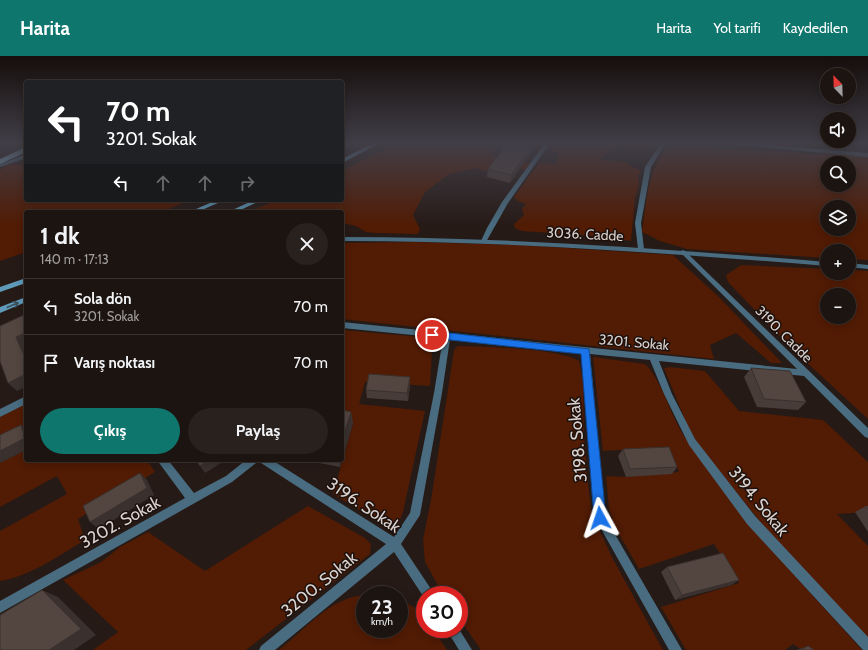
<!DOCTYPE html>
<html lang="tr">
<meta charset="utf-8">
<style>
:root{--surface:#1c1410;--page:#29211e;--text:#f1f3f6;--muted:#a09e9f;--line:#3a3330;--accent:#0f766e}
body{margin:0;font-family:Cabin,sans-serif;background:var(--page);color:var(--text);height:100vh;display:flex;flex-direction:column;font-size:15px;white-space:nowrap}
*{box-sizing:border-box;margin:0}
p{font-size:13px;color:var(--muted)}
.icon{flex:none;width:22px;height:22px;fill:none;stroke:currentColor;stroke-width:2;stroke-linecap:round;stroke-linejoin:round}
.map{position:relative;flex:1;overflow:hidden}
.side{position:absolute;left:24px;top:154px;width:320px;height:252px;display:flex;flex-direction:column;background:var(--surface);border-radius:4px;box-shadow:0 2px 10px #0003,0 0 0 1px var(--line)}
.side>*{flex:none}
.hud{position:absolute;left:24px;top:24px;width:320px;height:122px;border-radius:4px;box-shadow:0 2px 10px #0003,0 0 0 1px var(--line);background:#202124;color:#fff;overflow:hidden}
.needle{width:26px;rotate:337deg}
.fabs{position:absolute;left:820px;top:12px;display:grid;gap:8px}
.fabs a{display:grid;place-items:center;width:36px;height:36px;border-radius:50%;background:var(--surface);box-shadow:0 2px 10px #0003,0 0 0 1px var(--line);font-size:20px}
.speed{position:absolute;left:356px;top:530px;display:flex;gap:8px;font-size:20px;font-weight:700;text-align:center}
.speed>*{display:grid;place-content:center;width:52px;height:52px;border-radius:50%;background:var(--surface);box-shadow:0 2px 10px #0003,0 0 0 1px var(--line);line-height:1}
.speed small{font-size:10px;font-weight:400}
.speed .limit{border:6px solid #d22;background:#fff;color:#111}
.pin{position:absolute;display:grid;place-items:center;width:34px;height:34px;color:#fff;margin:-17px;border:2px solid #fff;border-radius:50%;box-shadow:0 1px 4px #0007}
.me{position:absolute;width:44px;margin:-22px;rotate:355deg;stroke-linejoin:round;filter:drop-shadow(0 0 3px #0008)}
.turn{display:flex;align-items:center;gap:14px;height:84px;padding:0 16px;font-size:18px}
.turn .icon{width:52px;height:52px;stroke-width:2.5}
.turn b{display:block;font-size:28px;line-height:34px}
.lanes{display:flex;align-items:center;height:38px;padding:0 16px;background:#0003;justify-content:center;gap:20px;direction:ltr}
.lanes .off{opacity:.35}
.round{display:grid;place-items:center;flex:none;width:42px;height:42px;border-radius:21px;background:var(--page)}
.headline{display:flex;align-items:center;justify-content:space-between;height:68px;padding:0 16px}
h1{font-size:24px;font-weight:800;line-height:30px}
.button{display:flex;gap:8px;margin-top:auto;padding:8px 16px}
.button a{flex:1;height:46px;border-radius:24px;background:var(--accent);color:#fff;font-size:16px;font-weight:800;line-height:46px;text-align:center}
.button a+a{background:var(--page);color:var(--text)}
ul{padding:0;list-style:none}
li{display:flex;align-items:center;gap:12px;height:56px;padding:0 16px;border-top:1px solid var(--line)}
li div{flex:1}
li b{display:block;font-size:15px}
li em{font-style:normal}
header{display:flex;align-items:center;gap:24px;box-sizing:border-box;height:56px;padding:0 20px;background:var(--accent);color:#fff}
header strong{font-size:19px}
nav{display:flex;gap:22px;margin-inline-start:auto;font-size:14px}
.map>svg:first-child{display:block}
</style>
<header>
<strong>Harita</strong>
<nav><a>Harita</a><a>Yol tarifi</a><a>Kaydedilen</a></nav>
</header>
<div class="map">
<svg width="868" height="594" viewBox="0 0 868 594">
<rect width="100%" height="100%" fill="#261a16"/>
<g fill="#511b04" fill-rule="evenodd">
<path d="M396,87H498L491,99L529,107L530,109L526,114L501,109L486,115L475,112L449,118L425,136L413,159L420,173L418,178L375,177L366,176L356,170L342,167V156H249L277,144H342V115Z"/>
<path d="M553,87H655L651,93L613,91L600,104L626,106C630,111 636,111 641,116L638,120L639,128L635,142L631,185L594,180L522,175L515,172L514,168L524,159L522,153L526,148L518,145L514,141L539,107L544,106L555,109L558,101V97L552,95L550,92Z"/>
<path d="M673,87H692L722,94L775,95L824,99L823,96L868,101V204L849,203V195H827V202L687,193L660,185L642,176C647,145 647,108 673,87ZM827,107H849V129H827ZM827,151H849V173H827Z"/>
<path d="M10,108L26,109V144H191L161,156H26V196L0,205V114Z"/>
<path d="M414,186L521,189L673,199L719,241L782,307H771L736,277L710,289L714,303L342,263V187Z"/>
<path d="M741,209L827,213V217H849V214L868,215V363L792,293L728,226L726,219ZM827,239H849V261H827Z"/>
<path d="M342,274L421,281L432,293L430,330L365,326L359,348L425,355L403,456L399,467L394,471L386,470L333,438L353,368L342,365Z"/>
<path d="M458,290C486,291 557,292 579,305L583,325L584,381L588,428L592,459L614,505L663,594H481L459,562V539H443L425,506L423,484L431,444L454,294Z"/>
<path d="M593,301L645,308L650,313C665,334 671,361 686,383C738,459 800,526 862,594H802L793,588L785,594H686L661,551L739,527L714,488L639,513L614,469L609,453L606,420L626,421L679,416L669,391L603,395Z"/>
<path d="M670,311L705,315L739,355L823,364L868,406V456L837,458L868,490V582L777,486L701,393L688,371L664,312Z"/>
<path d="M26,348V379L0,392V361Z"/>
<path d="M26,394V404H147L155,416L78,463L85,484C58,500 31,520 0,525V475L67,438L57,420L0,451V407Z"/>
<path d="M308,450L365,482L371,488L370,498L246,594H93L118,576L63,524L101,506L120,491L148,476L205,515Z"/>
<path d="M365,539V573H399L400,543L415,552L425,563V573H433L447,594H279C305,574 330,541 365,539Z"/>
</g>
<g fill="none" stroke-linecap="round" stroke-linejoin="round">
<path fill="#496c80" fill-rule="evenodd" d="M24,99H26V102L0,111V108Z"/>
<g fill="#496c80" fill-rule="evenodd">
<path d="M545,87H550L508,147L486,186H482L481,185L487,172L502,146Z"/>
<path d="M661,87H666L651,111L641,167L644,193L641,195L638,193L635,167L645,111Z"/>
<path d="M721,87H745L868,97V101Z"/>
<path d="M683,194L685,195L868,372V382L865,381L804,320L659,305L672,338L695,383L755,460L868,581V594H863L747,468L689,389L664,338L650,304L590,298L605,461L682,594H669L595,462L582,297L450,283L442,337L420,459L401,488L435,539H425V543L394,496L275,594H259L261,590L386,488L261,407L259,404H272L394,481L410,457L434,337L443,282L342,272V266L797,313L681,197V195Z"/>
<path d="M26,340V348L0,361V353Z"/>
<path d="M157,404H168L194,437L226,420L246,404H258L256,407L232,426L0,557V545L185,442Z"/>
<path d="M446,573H459L472,594H459Z"/>
</g>
<g fill="#496c80" fill-rule="evenodd">
<path d="M342,181C504,181 665,193 827,206V210C665,197 504,185 342,185Z"/>
<path d="M849,207L868,209V213L849,211Z"/>
</g>
<g fill="#5f9ab9" fill-rule="evenodd">
<path d="M346,87H353L342,93V89Z"/>
<path d="M373,87H380L342,107V103Z"/>
<path d="M217,144H225L197,156H189Z"/>
<path d="M254,144H262L236,156H228Z"/>
<path d="M26,222V227L0,236V231Z"/>
<path d="M26,241V246L0,257V251Z"/>
</g>
<path fill="#8acaee" fill-rule="evenodd" d="M26,91V96L0,108V103Z"/>
</g>
<g fill="#473c38">
<path d="M506,87H537L510,127L487,121L488,113L503,95V91Z"/>
<path d="M751,312L806,346L798,354L757,351L744,321Z"/>
<path d="M410,321V329L408,345L367,342L366,334Z"/>
<path d="M351,356L353,367L340,411L304,404H342Z"/>
<path d="M623,393L677,411L672,418L626,421L618,400Z"/>
<path d="M866,450H868V476L855,456Z"/>
<path d="M667,511L739,524L731,529L675,544L661,516Z"/>
<path d="M808,590L814,594H796H797Z"/>
</g>
<g fill="#3a312e">
<path d="M533,87H537L510,127L511,119Z"/>
<path d="M26,277V289H24L26,293V304L16,281Z"/>
<path d="M26,318V331L17,335L8,327Z"/>
<path d="M410,321V329L408,345L407,337Z"/>
<path d="M351,356L353,367L340,411L338,404H342V384Z"/>
<path d="M21,369L26,374V394L0,407V395Z"/>
<path d="M209,404H226L205,417L200,410Z"/>
<path d="M140,417L147,424L154,439L99,473L90,466Z"/>
<path d="M739,524L731,529L675,544L682,539Z"/>
<path d="M42,534L58,541L96,579L74,594H49Z"/>
</g>
<g fill="#534641" stroke="#3a312e">
<path d="M506,87H533L511,119L488,113L505,91H503Z"/>
<path d="M26,258V277L16,281L26,304V318L8,327L0,305V270Z"/>
<path d="M751,312L790,315L806,346L764,343Z"/>
<path d="M369,318L410,321L407,337L366,334Z"/>
<path d="M342,354L351,356L342,384Z"/>
<path d="M21,369L25,382L0,395V379Z"/>
<path d="M669,391L677,411L630,413L623,393Z"/>
<path d="M196,404H209L200,410Z"/>
<path d="M140,417L147,432L90,466L83,450Z"/>
<path d="M723,497L739,524L682,539L667,511Z"/>
<path d="M42,534L81,573L49,594H0V559Z"/>
<path d="M808,590L814,594H801Z"/>
</g>
<defs><path id="oneway-shaft" d="M-6 0H5M1.5-3L5.5 0L1.5 3" fill="none" stroke-width="1.6" stroke-linecap="round" stroke-linejoin="round"/></defs>
<use stroke="#3a4f5a" href="#oneway-shaft" transform="translate(13 249) rotate(-23)"/>
<linearGradient id="sky" x2="0" y2="1"><stop stop-color="#150e0c"/><stop offset="0.51" stop-color="#413e47"/><stop offset="1" stop-color="#413e47" stop-opacity="0"/></linearGradient>
<rect width="868" height="170" fill="url(#sky)"/>
<path fill="#1a73e8" stroke="#114b97" d="M432,275L589,293L606,462L604,466L600,468L596,466L594,462L581,298L432,282L427,279Z"/>
<g text-anchor="middle" dominant-baseline="central" stroke-width="3" stroke-linejoin="round" paint-order="stroke">
<g font-size="14" fill="#dbd2cf" stroke="#1c110d">
<text transform="translate(585 178) rotate(3)">3036. Cadde</text>
<text transform="translate(784 278) rotate(45)">3190. Cadde</text>
<text transform="translate(634 286) rotate(5)">3201. Sokak</text>
</g>
<g font-size="17" fill="#dbd2cf" stroke="#1c110d">
<text transform="translate(577 384) rotate(-95)">3198. Sokak</text>
<text transform="translate(759 445) rotate(51)">3194. Sokak</text>
<text transform="translate(364 449) rotate(34)">3196. Sokak</text>
<text transform="translate(120 466) rotate(-29)">3202. Sokak</text>
<text transform="translate(319 528) rotate(-39)">3200. Sokak</text>
</g>
</g>
</svg>
<div class="fabs">
<a><svg class="needle" viewBox="-14 -14 28 28"><path d="M0-13l5 13h-10z" fill="#e53935"/><path d="M0 13l5-13h-10z" fill="#a09e9f"/></svg></a>
<a><svg class="icon" aria-label="sound" viewBox="0 0 24 24"><path d="M4 9h4l5-4v14l-5-4H4zM17 9q2 3 0 6"/></svg></a>
<a><svg class="icon" aria-label="search" viewBox="0 0 24 24"><circle cx="10" cy="10" r="6"/><path d="M15 15l6 6"/></svg></a>
<a><svg class="icon" aria-label="layers" viewBox="0 0 24 24"><path d="M12 4l9 5-9 5-9-5zM3 14l9 5 9-5"/></svg></a>
<a>+</a>
<a>−</a>
</div>
<div class="speed"><div>23<small>km/h</small></div><div class="limit">30</div></div>
<div class="pin" style="left:432px;top:279px;background:#d93025"><svg class="icon" aria-label="arrive" viewBox="0 0 24 24"><path d="M6 21V4h12l-3 4 3 4H6"/></svg></div>
<svg class="me" style="left:600px;top:462px" viewBox="-20 -20 40 40"><path d="M0-17L14 15 0 8-14 15z" fill="#1a73e8" stroke="#fff" stroke-width="4"/></svg>
<div class="hud">
<div class="turn"><svg class="icon" aria-label="left" viewBox="0 0 24 24"><path d="M17 20v-9H6M10 6l-5 5 5 5"/></svg><div><b>70 m</b>3201. Sokak</div></div>
<div class="lanes"><svg class="icon" aria-label="left" viewBox="0 0 24 24"><path d="M17 20v-9H6M10 6l-5 5 5 5"/></svg><svg class="icon off" aria-label="ahead" viewBox="0 0 24 24"><path d="M12 20V5M6 11l6-6 6 6"/></svg><svg class="icon off" aria-label="ahead" viewBox="0 0 24 24"><path d="M12 20V5M6 11l6-6 6 6"/></svg><svg class="icon off" aria-label="right" viewBox="0 0 24 24"><path d="M7 20v-9h11M14 6l5 5-5 5"/></svg></div>
</div>
<section class="side">
<div class="headline"><div><h1>1 dk</h1><p>140 m · 17:13</p></div><a class="round"><svg class="icon" aria-label="close" viewBox="0 0 24 24"><path d="M6 6l12 12M18 6L6 18"/></svg></a></div>
<ul>
<li><svg class="icon" aria-label="left" viewBox="0 0 24 24"><path d="M17 20v-9H6M10 6l-5 5 5 5"/></svg><div><b>Sola dön</b><p>3201. Sokak</p></div><em>70 m</em></li>
<li><svg class="icon" aria-label="arrive" viewBox="0 0 24 24"><path d="M6 21V4h12l-3 4 3 4H6"/></svg><div><b>Varış noktası</b></div><em>70 m</em></li>
</ul>
<div class="button"><a>Çıkış</a><a>Paylaş</a></div>
</section>
</div>
